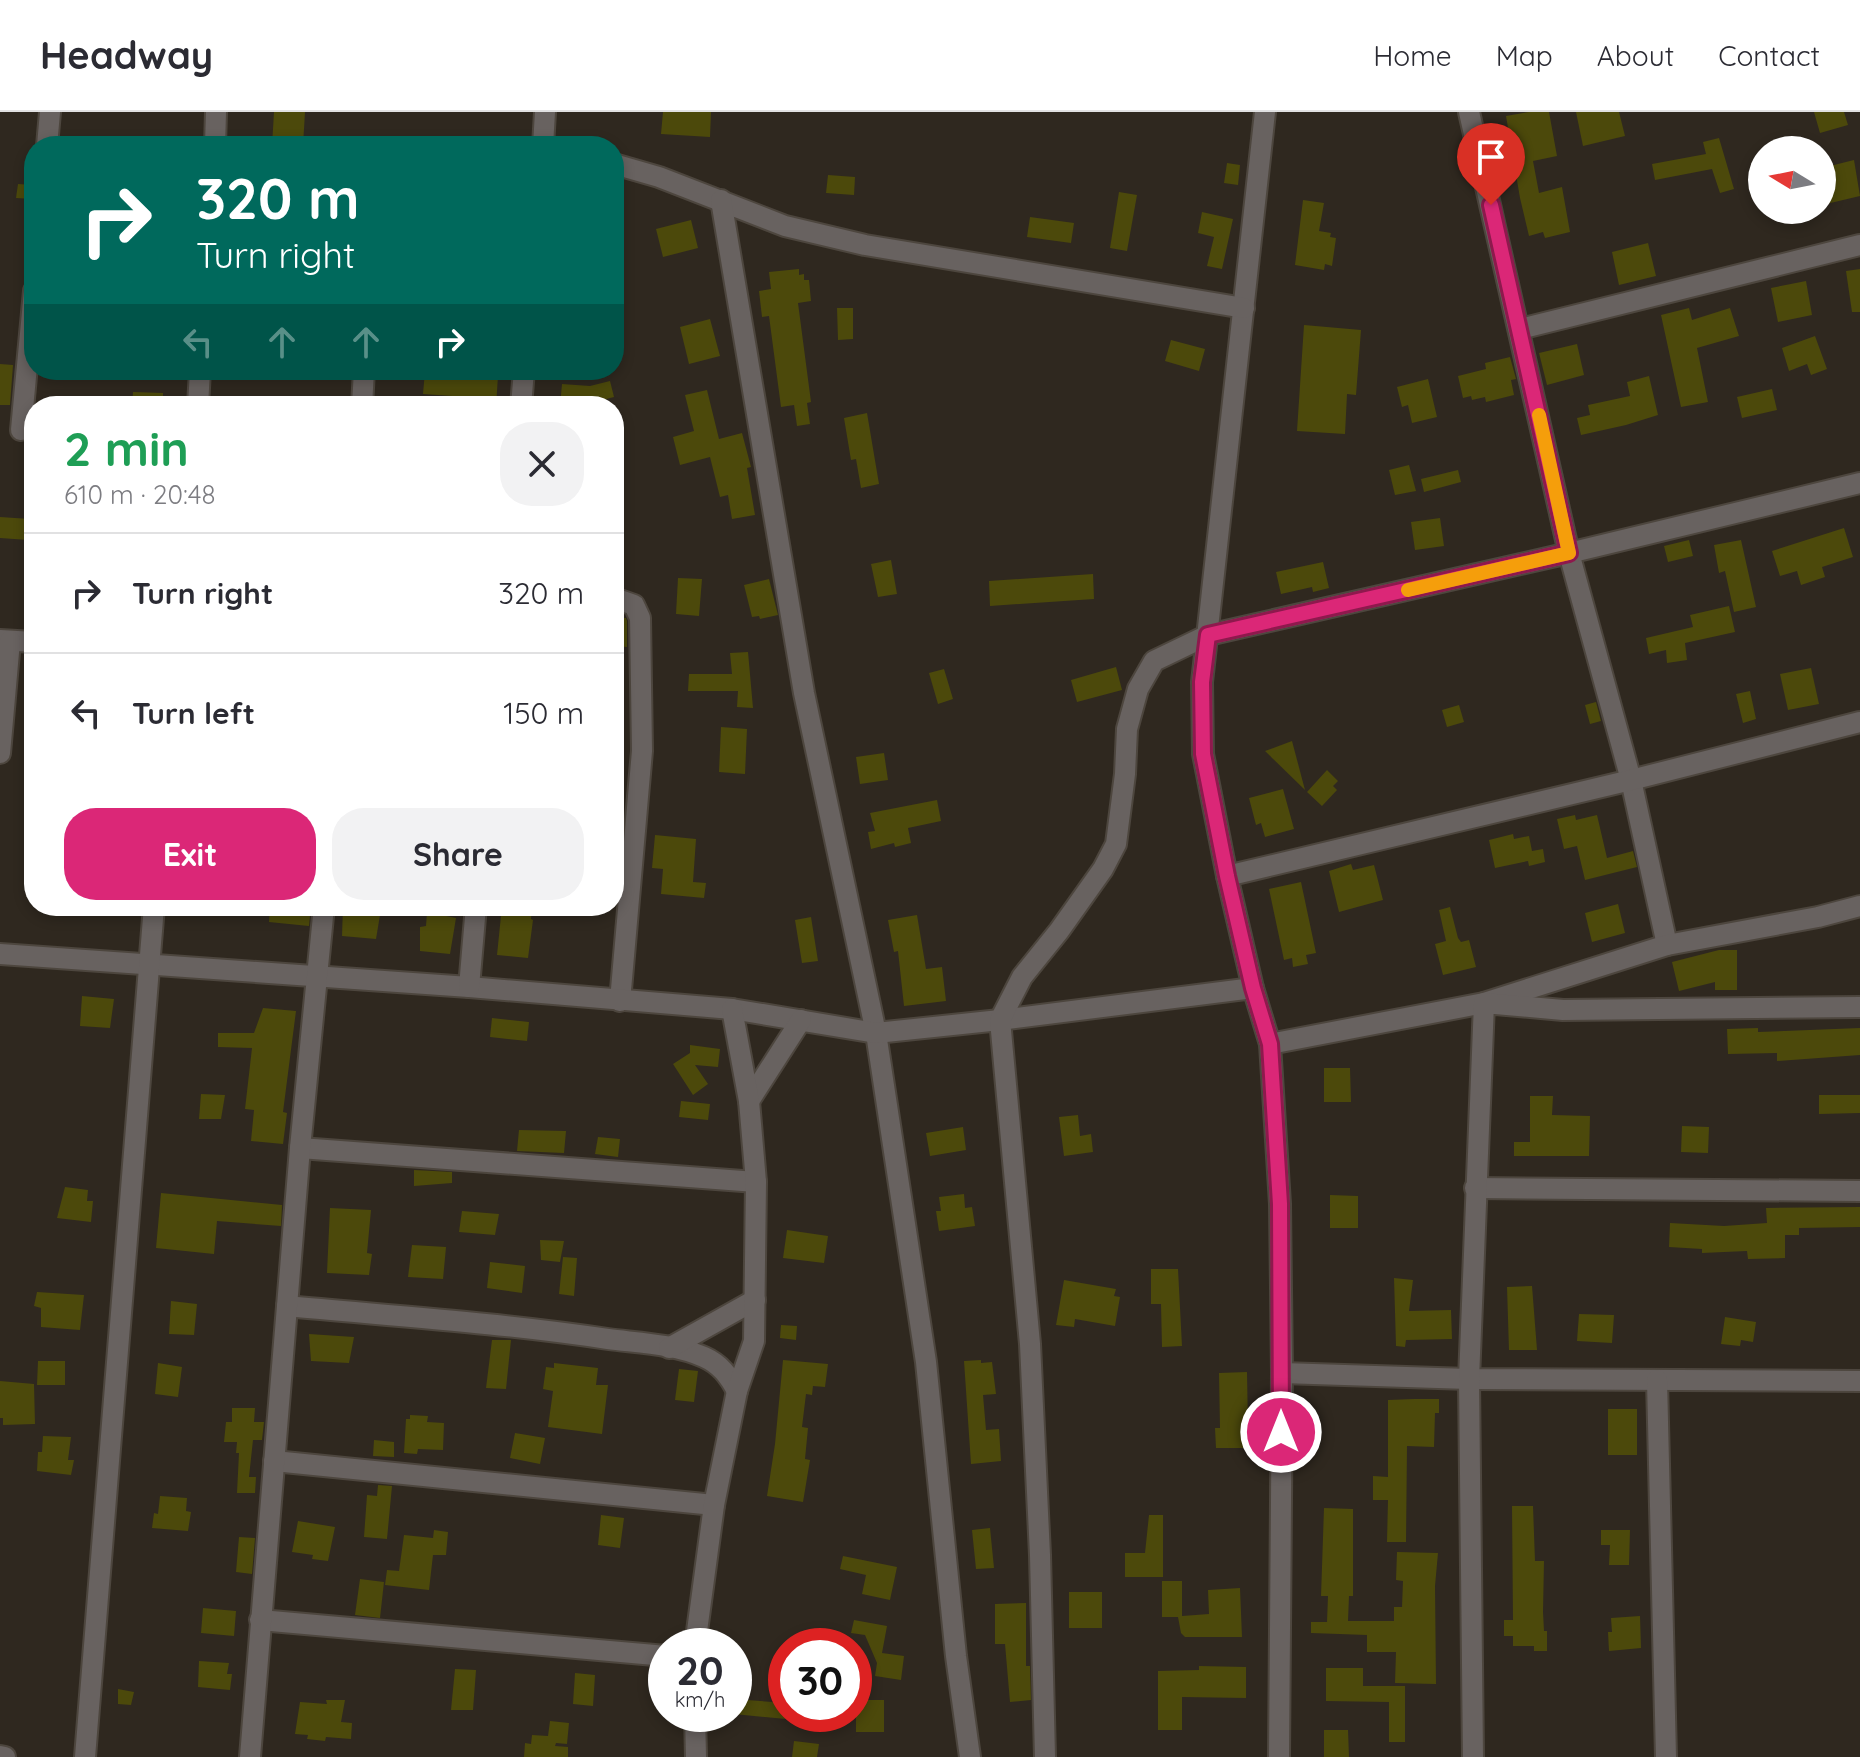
<!DOCTYPE html>
<meta charset="utf-8">
<style>
:root{--surface:#fff;--page:#f2f2f3;--text:#2b2b33;--muted:#7c7c81;--line:#e1e1e2;--accent:#db2777}
body{margin:0;font-family:Quicksand,sans-serif;background:var(--page);color:var(--text);height:100vh;display:flex;flex-direction:column;font-size:30px;white-space:nowrap}
*{box-sizing:border-box;margin:0}
p{font-size:26px;color:var(--muted)}
.icon{flex:none;width:44px;height:44px;fill:none;stroke:currentColor;stroke-width:2;stroke-linecap:round;stroke-linejoin:round}
.map{position:relative;flex:1;overflow:hidden}
.details{position:absolute;left:24px;top:284px;width:600px;height:520px;display:flex;flex-direction:column;background:var(--surface);border-radius:32px;box-shadow:0 4px 12px #0003}
.details>*{flex:none}
.top-card{position:absolute;left:24px;top:24px;width:600px;height:244px;border-radius:32px;box-shadow:0 4px 12px #0003;background:#00695c;color:#fff;overflow:hidden}
.needle{width:52px;rotate:280deg}
.controls{position:absolute;left:1748px;top:24px;display:grid;gap:16px}
.controls a{display:grid;place-items:center;width:88px;height:88px;border-radius:50%;background:var(--surface);box-shadow:0 4px 12px #0003;font-size:40px}
.speed{position:absolute;left:648px;top:1516px;display:flex;gap:16px;font-size:40px;font-weight:700;text-align:center}
.speed>*{display:grid;place-content:center;width:104px;height:104px;border-radius:50%;background:var(--surface);box-shadow:0 4px 12px #0003;line-height:1}
.speed small{font-size:20px;font-weight:400}
.speed .limit{border:12px solid #d22;background:#fff;color:#111}
.pin{position:absolute;display:grid;place-items:center;width:68px;height:68px;color:#fff;margin:-82px -34px;border-radius:50% 50% 50% 0;rotate:-45deg;box-shadow:0 0 8px #0007}
.pin .icon{rotate:45deg}
.me{position:absolute;width:88px;margin:-44px;rotate:0deg;stroke-linejoin:round;filter:drop-shadow(0 0 6px #0008)}
.turn{display:flex;align-items:center;gap:28px;height:168px;padding:0 40px;font-size:36px}
.turn .icon{width:104px;height:104px;stroke-width:2.5}
.turn b{display:block;font-size:56px;line-height:68px}
.lanes{display:flex;align-items:center;height:76px;padding:0 40px;background:#0003;justify-content:center;gap:40px;direction:ltr}
.lanes .off{opacity:.35}
.round{display:grid;place-items:center;flex:none;width:84px;height:84px;border-radius:32px;background:var(--page)}
.summary{display:flex;align-items:center;justify-content:space-between;height:136px;padding:0 40px}
h1{font-size:48px;font-weight:800;line-height:60px;color:#1e9e55}
.cta{display:flex;gap:16px;margin-top:auto;padding:16px 40px}
.cta a{flex:1;height:92px;border-radius:32px;background:var(--accent);color:#fff;font-size:32px;font-weight:800;line-height:92px;text-align:center}
.cta a+a{background:var(--page);color:var(--text)}
ul{padding:0;list-style:none}
li{display:flex;align-items:center;gap:24px;height:120px;padding:0 40px;border-top:2px solid var(--line)}
li div{flex:1}
li b{display:block;font-size:30px}
li em{font-style:normal}
header{display:flex;align-items:center;gap:48px;box-sizing:border-box;height:112px;padding:0 40px;background:var(--surface);border-bottom:2px solid var(--line)}
header strong{font-size:38px}
nav{display:flex;gap:44px;margin-inline-start:auto;font-size:28px}
.map>svg:first-child{display:block}
</style>
<header>
<strong>Headway</strong>
<nav><a>Home</a><a>Map</a><a>About</a><a>Contact</a></nav>
</header>
<div class="map">
<svg width="1860" height="1645" viewBox="0 0 1860 1645">
<rect width="100%" height="100%" fill="#2f281f"/>
<g fill="#4c490b">
<path d="M274,0H305L303,34H272Z"/>
<path d="M663,0H711L710,25L661,22Z"/>
<path d="M1529,0H1549L1557,44L1533,49L1539,81L1562,75L1570,120L1545,126L1543,120L1529,124L1520,86L1506,4Z"/>
<path d="M1576,0H1619L1625,24L1583,34Z"/>
<path d="M1814,0H1844L1848,13L1820,21Z"/>
<path d="M1719,26L1734,77L1720,81L1712,57L1655,68L1652,52L1706,42L1703,30Z"/>
<path d="M1854,48L1860,84L1822,93V56Z"/>
<path d="M1227,51L1240,53L1238,73L1224,71Z"/>
<path d="M828,63L855,65L854,83L826,81Z"/>
<path d="M18,72L34,73L33,87L16,86Z"/>
<path d="M1119,80L1137,83L1127,139L1110,136Z"/>
<path d="M1303,88L1324,91L1319,119L1331,121L1330,125L1336,126L1332,154L1325,152L1324,158L1295,153Z"/>
<path d="M1202,100L1233,107L1222,157L1207,154L1214,125L1198,121Z"/>
<path d="M1030,105L1074,111L1071,131L1027,125Z"/>
<path d="M691,108L698,136L663,145L656,117Z"/>
<path d="M1648,131L1656,164L1619,173L1612,140Z"/>
<path d="M799,157V163L804,162V168H809L811,189L798,191L811,290L807,291L810,312L797,314L794,293L781,295L769,204L762,205L759,179L771,177L769,160Z"/>
<path d="M1860,157V200H1852L1846,159Z"/>
<path d="M1806,169L1812,203L1778,210L1771,176Z"/>
<path d="M837,196H853V227L838,228Z"/>
<path d="M1689,196L1692,208L1730,196L1739,224L1697,236L1708,290L1681,295L1661,203Z"/>
<path d="M710,207L720,244L689,252L680,215Z"/>
<path d="M1304,213L1361,218L1356,283L1347,282L1345,322L1297,319Z"/>
<path d="M1815,224L1827,257L1811,263L1807,252L1789,259L1782,236Z"/>
<path d="M1171,228L1205,237L1199,259L1165,249Z"/>
<path d="M1577,232L1584,263L1547,273L1539,241Z"/>
<path d="M1510,245L1516,267L1511,268L1514,283L1486,290L1485,285L1472,288L1471,284L1463,286L1458,264L1486,257L1485,251Z"/>
<path d="M0,252L13,253L10,293H0Z"/>
<path d="M425,259L498,264L496,294H466L467,285L423,282Z"/>
<path d="M1649,264L1658,303L1626,313L1581,323L1577,306L1590,303L1588,293L1630,284L1627,270Z"/>
<path d="M1428,267L1437,305L1412,311L1408,293L1402,295L1397,275Z"/>
<path d="M610,269L614,285L579,294H560L562,272L590,274Z"/>
<path d="M1772,277L1777,298L1742,306L1737,285Z"/>
<path d="M707,278L719,327L742,321L751,355L747,356L755,403L732,407L728,383L720,385L710,345L680,353L673,325L694,319L685,283Z"/>
<path d="M133,280L163,281V294H132Z"/>
<path d="M867,301L879,372L861,376L856,347L851,348L844,306Z"/>
<path d="M1409,353L1416,379L1395,383L1389,358Z"/>
<path d="M1458,358L1461,370L1424,380L1421,367Z"/>
<path d="M0,405L30,407L28,428L0,426Z"/>
<path d="M1440,406L1444,434L1415,438L1411,410Z"/>
<path d="M1844,416L1853,445L1822,455L1825,465L1801,473L1797,459L1780,464L1772,439Z"/>
<path d="M1689,428L1693,444L1668,450L1664,434Z"/>
<path d="M1741,428L1756,495L1734,500L1725,459L1719,461L1714,433Z"/>
<path d="M891,448L897,482L878,485L871,452Z"/>
<path d="M1323,450L1329,476L1313,480L1312,475L1281,482L1276,460Z"/>
<path d="M1093,462L1094,487L990,494L989,469Z"/>
<path d="M678,466L702,467L699,504L676,502Z"/>
<path d="M769,467L778,503L760,507L759,504L752,505L744,473Z"/>
<path d="M1729,494L1735,520L1685,531L1687,548L1667,551L1666,538L1649,542L1646,526L1693,515L1690,503Z"/>
<path d="M614,506H626L627,509V535L614,534Z"/>
<path d="M748,540L753,596L737,595L738,579H688L689,562H732L730,541Z"/>
<path d="M1116,555L1122,578L1077,590L1071,568Z"/>
<path d="M1811,556L1819,592L1788,598L1780,562Z"/>
<path d="M944,557L953,587L938,592L929,561Z"/>
<path d="M1750,579L1756,607L1743,611L1736,582Z"/>
<path d="M1596,590L1601,609L1590,612L1585,593Z"/>
<path d="M1459,593L1464,610L1447,615L1442,598Z"/>
<path d="M721,615L747,617L745,662L719,660Z"/>
<path d="M1292,629L1305,678L1265,639Z"/>
<path d="M884,641L888,668L860,672L856,645Z"/>
<path d="M1327,658L1338,669L1333,674L1337,678L1322,694L1307,680Z"/>
<path d="M1283,677L1294,717L1265,725L1261,711L1256,713L1249,686Z"/>
<path d="M937,688L941,709L908,716L911,731L895,735L894,731L871,737L868,720L875,719L870,701Z"/>
<path d="M1575,703L1576,708L1597,703L1607,746L1633,739L1637,755L1585,768L1577,734L1564,737L1557,707Z"/>
<path d="M1513,722L1514,727L1529,724L1532,739L1543,737L1545,750L1529,754L1528,749L1495,756L1489,728Z"/>
<path d="M655,723L696,727L693,770L706,771L704,786L661,782L663,757L652,756Z"/>
<path d="M1351,752L1353,758L1374,753L1383,788L1339,800L1329,759Z"/>
<path d="M1301,770L1316,841L1306,843L1308,852L1293,855L1292,846L1284,848L1269,777Z"/>
<path d="M1618,792L1625,821L1592,830L1585,801Z"/>
<path d="M270,794H311L309,814L269,810Z"/>
<path d="M343,794L381,797L376,827L342,824Z"/>
<path d="M502,794H532L531,807L533,808L528,846L497,843Z"/>
<path d="M1450,795L1458,826L1461,830L1469,828L1476,855L1443,863L1435,832L1446,829L1439,798Z"/>
<path d="M427,800L456,806L450,842L420,839V815L426,814Z"/>
<path d="M917,803L926,857L942,855L946,889L904,894L898,839L894,840L888,808Z"/>
<path d="M811,805L818,849L802,851L795,808Z"/>
<path d="M1719,838H1737V878H1715V870L1679,879L1672,850Z"/>
<path d="M82,884L114,887L110,916L80,914Z"/>
<path d="M263,896L296,899L283,1000L287,1001L283,1032L251,1029L254,998L245,997L252,936L218,935V921H254Z"/>
<path d="M492,906L529,910L527,929L490,925Z"/>
<path d="M1758,916V920L1860,916V943L1777,949V941L1728,942L1727,917Z"/>
<path d="M690,933L720,937L718,955L695,953L708,972L693,983L673,952L690,941Z"/>
<path d="M1324,956H1350L1351,990H1324Z"/>
<path d="M201,982L225,983L221,1007H199Z"/>
<path d="M1819,983H1860V1001L1819,1002Z"/>
<path d="M1530,984H1553L1552,1003L1590,1004L1589,1044H1514V1030H1530Z"/>
<path d="M681,989L710,992L708,1008L679,1005Z"/>
<path d="M1078,1003L1080,1024L1091,1022L1093,1040L1064,1044L1059,1005Z"/>
<path d="M1682,1014L1709,1015L1708,1041L1681,1040Z"/>
<path d="M963,1015L966,1038L930,1044L926,1021Z"/>
<path d="M519,1018L566,1019L564,1041L517,1039Z"/>
<path d="M598,1025L620,1027L618,1045L595,1042Z"/>
<path d="M414,1058L452,1060V1071L414,1074Z"/>
<path d="M65,1075L88,1078L87,1089H93L91,1110L57,1106Z"/>
<path d="M161,1081L282,1093L281,1114L217,1109L214,1142L156,1136Z"/>
<path d="M964,1082L965,1096L972,1095L975,1114L939,1119L936,1099H941L939,1085Z"/>
<path d="M1330,1083L1358,1084V1116H1330Z"/>
<path d="M1860,1095V1115L1799,1116V1123H1785V1146L1748,1147L1747,1139L1702,1141V1137L1669,1135L1670,1111L1724,1114L1767,1111L1766,1096Z"/>
<path d="M330,1096L371,1098L367,1141L372,1142L369,1163L327,1161Z"/>
<path d="M462,1099L499,1102L495,1123L459,1120Z"/>
<path d="M787,1118L828,1124L824,1151L783,1146Z"/>
<path d="M540,1128L564,1129L560,1150L541,1148Z"/>
<path d="M412,1133L446,1135L443,1167L408,1165Z"/>
<path d="M563,1145L577,1146L574,1184L559,1182Z"/>
<path d="M490,1150L525,1154L522,1181L487,1176Z"/>
<path d="M1151,1157H1178L1182,1234L1162,1235L1161,1192H1151Z"/>
<path d="M1394,1166L1413,1168L1409,1199L1451,1198L1452,1227L1406,1228L1405,1235L1396,1234Z"/>
<path d="M1064,1168L1116,1177L1114,1184L1120,1185L1115,1214L1075,1207L1074,1215L1056,1213Z"/>
<path d="M1532,1174L1537,1238H1509L1507,1175Z"/>
<path d="M37,1180L84,1183L80,1218L41,1215V1196L34,1194Z"/>
<path d="M171,1189L197,1192L194,1223L169,1222Z"/>
<path d="M1579,1202L1614,1203L1612,1231L1577,1229Z"/>
<path d="M1725,1205L1756,1210L1753,1230L1741,1228L1740,1234L1721,1232Z"/>
<path d="M781,1213L797,1214L796,1228L780,1226Z"/>
<path d="M309,1222L354,1225L349,1251L311,1249Z"/>
<path d="M492,1228H511L506,1277L486,1276Z"/>
<path d="M783,1248L828,1252L825,1275L813,1274L812,1283L806,1282L802,1315L808,1316L805,1347L810,1348L803,1390L767,1384L775,1332Z"/>
<path d="M981,1248V1251L992,1250L996,1282L983,1283L986,1318L999,1317L1001,1349L971,1352L964,1249Z"/>
<path d="M38,1249H65V1273H37Z"/>
<path d="M158,1251L182,1255L178,1285L155,1282Z"/>
<path d="M554,1251L598,1256L596,1273H608L602,1322L548,1315L553,1279L543,1277L546,1255L554,1256Z"/>
<path d="M679,1257L698,1259L694,1290L675,1288Z"/>
<path d="M1247,1260L1248,1315H1253L1254,1336H1216L1215,1316H1220L1219,1261Z"/>
<path d="M0,1269L34,1272L35,1312L3,1313V1306H0Z"/>
<path d="M1414,1287H1439V1301H1435L1434,1335L1407,1334L1406,1430H1387L1388,1388H1373V1364L1388,1365V1288Z"/>
<path d="M232,1296H255L254,1310H264L262,1328H253L249,1365H256L255,1381H237L239,1341H236L237,1330H224L226,1310H232Z"/>
<rect x="1608" y="1297" width="29" height="46"/>
<path d="M410,1303L428,1304L427,1310L444,1311L443,1338L418,1337L417,1342L404,1341L406,1307H410Z"/>
<path d="M515,1321L545,1326L540,1352L510,1346Z"/>
<path d="M43,1324L71,1325L68,1348H74L71,1363L37,1359L38,1340H42Z"/>
<path d="M374,1328L394,1330V1345L373,1344Z"/>
<path d="M378,1373L392,1374L387,1427L364,1425L367,1383L377,1384Z"/>
<path d="M160,1384L187,1386L186,1399L191,1400L188,1419L152,1416L154,1401L158,1402Z"/>
<path d="M1512,1394H1533L1535,1449H1544L1543,1500L1544,1519H1547V1539H1534V1534H1513V1524H1504V1508H1513Z"/>
<path d="M1324,1396L1353,1397V1484H1349L1348,1509H1394V1495H1402L1403,1469L1396,1468L1397,1440L1438,1441L1435,1474L1436,1572L1395,1571L1396,1540H1367V1523L1311,1521V1510H1327L1328,1484H1321Z"/>
<path d="M601,1403L624,1406L620,1436L598,1433Z"/>
<path d="M1149,1403H1163V1465H1125V1441H1145Z"/>
<path d="M298,1409L335,1415L328,1449L312,1447L313,1443L292,1440Z"/>
<path d="M990,1416L994,1456L976,1457L972,1418Z"/>
<path d="M434,1418L448,1420L446,1443H433L429,1478L385,1473L387,1458L399,1459L404,1423L433,1426Z"/>
<path d="M1601,1418H1630L1629,1453H1609L1610,1433H1601Z"/>
<path d="M239,1425L255,1426L252,1462L236,1460Z"/>
<path d="M843,1444L897,1455L890,1488L862,1482L866,1463L840,1457Z"/>
<path d="M360,1467L384,1470L380,1506L355,1503Z"/>
<path d="M1162,1469H1182V1504L1209,1502L1208,1478L1240,1476L1242,1525H1185L1181,1521L1178,1505H1162Z"/>
<rect x="1069" y="1480" width="33" height="36"/>
<path d="M1026,1491V1554H1030L1031,1588L1010,1590L1005,1532H995V1492Z"/>
<path d="M203,1496L236,1499L234,1524L201,1521Z"/>
<path d="M1640,1504L1641,1536L1609,1539L1608,1520H1612L1611,1506Z"/>
<path d="M854,1508L887,1514L882,1541L904,1544L901,1568L875,1564L877,1551L865,1523L851,1521Z"/>
<path d="M199,1549L229,1551L227,1562H232L230,1578L198,1575Z"/>
<path d="M1199,1554L1246,1555V1586L1182,1585V1618H1158V1559L1199,1558Z"/>
<path d="M1326,1556H1363V1574H1405V1630H1389V1590L1326,1589Z"/>
<path d="M455,1557L476,1558L473,1598H451Z"/>
<path d="M575,1561L595,1563L593,1594L573,1592Z"/>
<path d="M118,1577L134,1580L131,1593L118,1592Z"/>
<path d="M734,1587L786,1591V1607L734,1602Z"/>
<path d="M326,1588H345L341,1610L352,1611L351,1627L326,1625L325,1629L307,1627L308,1623L295,1622L300,1590L327,1592Z"/>
<rect x="856" y="1588" width="28" height="32"/>
<path d="M550,1609L569,1611L567,1632L556,1631L555,1634L568,1635V1645H524L525,1631L531,1632L532,1623L548,1624Z"/>
<path d="M1324,1618H1348L1349,1645H1324Z"/>
<path d="M794,1629L819,1632L817,1645H792Z"/>
</g>
<g fill="none" stroke-linecap="round" stroke-linejoin="round">
<defs>
<g id="minor">
<path d="M1265,0L1202,570L1203,642L1227,764L1253,876L1270,932L1280,1092L1282,1261L1279,1645"/>
<path d="M1469,0L1569,441L1631,668L1667,833"/>
<path d="M47,34L50,0"/>
<path d="M215,34L216,0"/>
<path d="M543,34L545,0"/>
<path d="M614,52L659,65L785,114L865,133L1244,196"/>
<path d="M721,88L804,581L876,921L926,1250L956,1544L970,1645"/>
<path d="M1520,217L1860,133"/>
<path d="M198,294L200,258"/>
<path d="M362,294L364,258"/>
<path d="M521,294L524,258"/>
<path d="M21,318L34,179"/>
<path d="M614,486L634,493L640,506L642,639L620,889"/>
<path d="M0,528L34,530"/>
<path d="M0,641L10,529"/>
<path d="M1227,764L1631,668L1860,610"/>
<path d="M0,842L469,875L732,897L876,921L1000,908L1253,876"/>
<path d="M469,875L476,794"/>
<path d="M1270,932L1484,891L1667,833L1818,805L1860,794"/>
<path d="M749,989L801,908"/>
<path d="M300,1036L756,1070"/>
<path d="M1475,1076L1860,1079"/>
<path d="M287,1194C394,1204 502,1211 608,1227C639,1231 675,1232 704,1245C720,1252 729,1264 737,1279"/>
<path d="M669,1236L755,1188"/>
<path d="M1282,1261L1469,1267L1860,1269"/>
<path d="M1657,1268L1666,1645"/>
<path d="M274,1349L714,1393"/>
<path d="M260,1508L666,1544"/>
<path d="M695,1534L714,1393L737,1279L754,1229L756,1070L749,989L732,897"/>
<path d="M695,1602L696,1645"/>
<path d="M0,1644L5,1645"/>
<path d="M85,1645L154,794"/>
<path d="M250,1645L300,1036L324,794"/>
<path d="M1045,1645L1040,1443L1030,1232L1000,908L1022,865L1059,819L1103,757L1116,732L1125,662L1127,617L1138,577L1154,549L1208,523L1569,441L1860,371"/>
<path d="M1473,1645L1469,1267L1484,891L1563,898L1860,895"/>
</g>
</defs>
<use href="#minor" stroke="#4d463e" stroke-width="24"/>
<use href="#minor" stroke="#686260" stroke-width="20"/>
</g>
<g fill="none" stroke-linecap="round" stroke-linejoin="round">
<defs>
<path id="route" d="M1281,1320L1280,1092L1270,932L1253,876L1227,764L1203,642L1202,570L1208,523L1569,441L1491,93"/>
</defs>
<use href="#route" stroke="#8e194d" stroke-width="20"/>
<use href="#route" stroke="#db2777" stroke-width="14"/>
<path stroke="#f59e0b" stroke-width="14" d="M1408,478L1569,441L1539,303"/>
</g>
</svg>
<div class="controls">
<a><svg class="needle" viewBox="-14 -14 28 28"><path d="M0-13l5 13h-10z" fill="#e53935"/><path d="M0 13l5-13h-10z" fill="#7c7c81"/></svg></a>
</div>
<div class="speed"><div>20<small>km/h</small></div><div class="limit">30</div></div>
<div class="pin" style="left:1491px;top:93px;background:#d93025"><svg class="icon" aria-label="arrive" viewBox="0 0 24 24"><path d="M6 21V4h12l-3 4 3 4H6"/></svg></div>
<svg class="me" style="left:1281px;top:1320px" viewBox="-20 -20 40 40"><circle r="17" fill="#db2777" stroke="#fff" stroke-width="3"/><path d="M0-11L8 9 0 5-8 9z" fill="#fff"/></svg>
<div class="top-card">
<div class="turn"><svg class="icon" aria-label="right" viewBox="0 0 24 24"><path d="M7 20v-9h11M14 6l5 5-5 5"/></svg><div><b>320 m</b>Turn right</div></div>
<div class="lanes"><svg class="icon off" aria-label="left" viewBox="0 0 24 24"><path d="M17 20v-9H6M10 6l-5 5 5 5"/></svg><svg class="icon off" aria-label="ahead" viewBox="0 0 24 24"><path d="M12 20V5M6 11l6-6 6 6"/></svg><svg class="icon off" aria-label="ahead" viewBox="0 0 24 24"><path d="M12 20V5M6 11l6-6 6 6"/></svg><svg class="icon" aria-label="right" viewBox="0 0 24 24"><path d="M7 20v-9h11M14 6l5 5-5 5"/></svg></div>
</div>
<section class="details">
<div class="summary"><div><h1>2 min</h1><p>610 m · 20:48</p></div><a class="round"><svg class="icon" aria-label="close" viewBox="0 0 24 24"><path d="M6 6l12 12M18 6L6 18"/></svg></a></div>
<ul>
<li><svg class="icon" aria-label="right" viewBox="0 0 24 24"><path d="M7 20v-9h11M14 6l5 5-5 5"/></svg><div><b>Turn right</b></div><em>320 m</em></li>
<li><svg class="icon" aria-label="left" viewBox="0 0 24 24"><path d="M17 20v-9H6M10 6l-5 5 5 5"/></svg><div><b>Turn left</b></div><em>150 m</em></li>
</ul>
<div class="cta"><a>Exit</a><a>Share</a></div>
</section>
</div>
